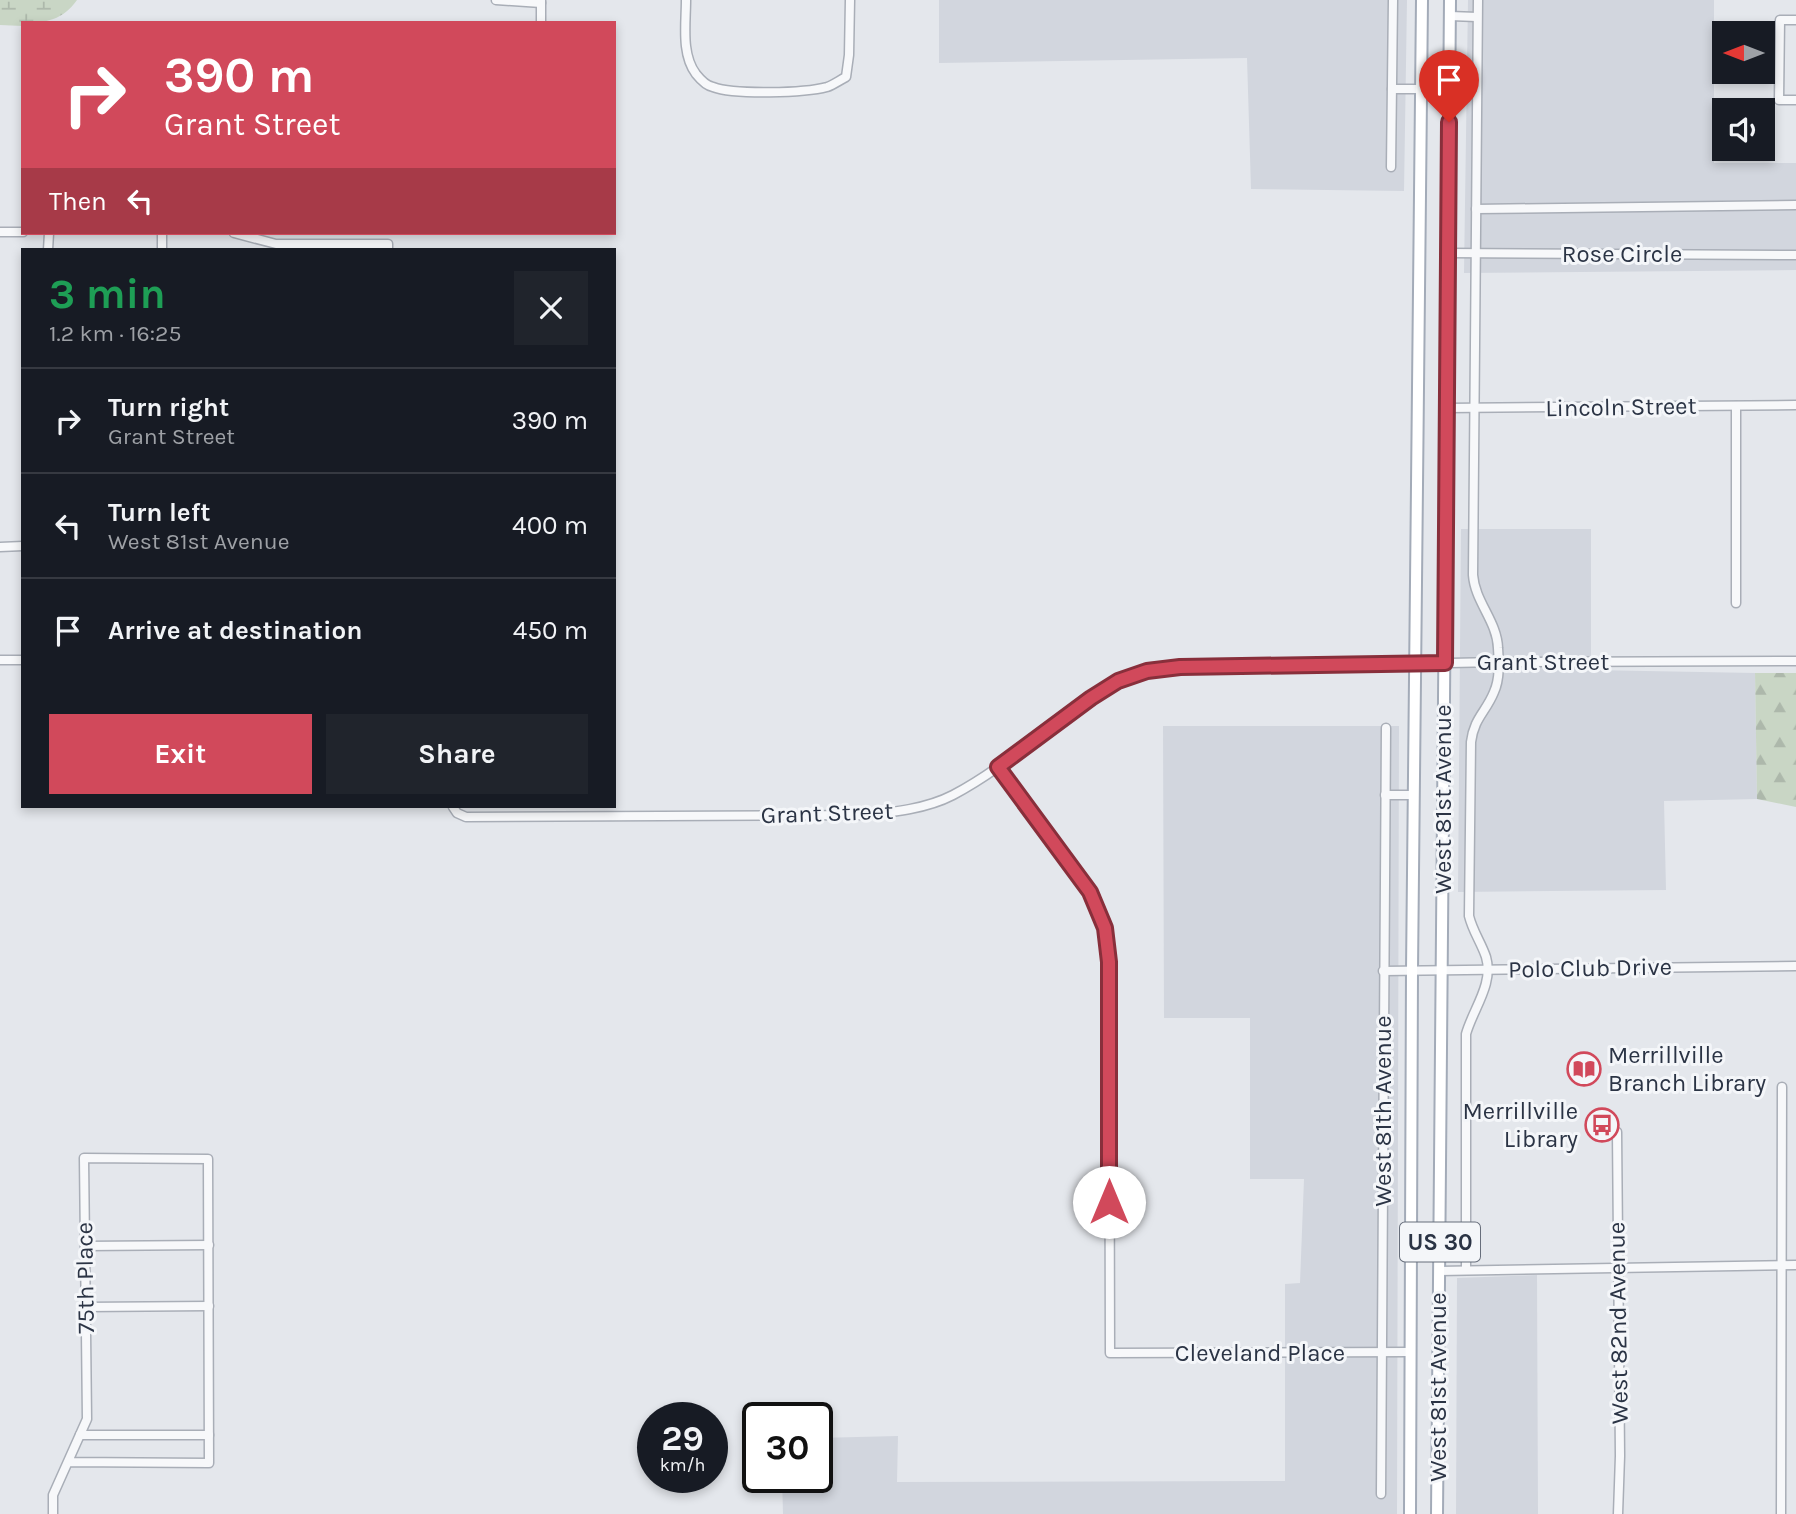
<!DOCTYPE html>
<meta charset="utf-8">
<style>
:root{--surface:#171b24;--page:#20242c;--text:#f1f3f6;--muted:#9ea1a6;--line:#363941;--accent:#d1495b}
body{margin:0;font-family:Karla,sans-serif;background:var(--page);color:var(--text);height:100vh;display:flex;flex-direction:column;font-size:26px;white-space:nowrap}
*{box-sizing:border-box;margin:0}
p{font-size:23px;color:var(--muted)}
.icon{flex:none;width:38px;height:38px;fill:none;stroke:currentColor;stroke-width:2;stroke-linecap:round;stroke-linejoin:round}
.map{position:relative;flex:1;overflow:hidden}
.panel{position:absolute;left:21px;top:248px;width:595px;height:560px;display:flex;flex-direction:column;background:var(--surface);border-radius:0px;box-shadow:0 4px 10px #0003}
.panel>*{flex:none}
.top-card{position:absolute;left:21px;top:21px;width:595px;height:214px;border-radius:0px;box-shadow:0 4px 10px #0003;background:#d1495b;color:#fff;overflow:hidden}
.needle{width:46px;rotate:270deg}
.fabs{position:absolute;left:1712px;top:21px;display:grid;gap:14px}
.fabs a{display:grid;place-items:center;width:63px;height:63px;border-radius:0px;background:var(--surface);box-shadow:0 4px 10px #0003;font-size:35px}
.speed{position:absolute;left:637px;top:1402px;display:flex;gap:14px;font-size:35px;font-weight:700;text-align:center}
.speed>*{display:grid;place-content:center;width:91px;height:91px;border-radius:50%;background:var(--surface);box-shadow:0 4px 10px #0003;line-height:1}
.speed small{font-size:18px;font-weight:400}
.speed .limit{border:4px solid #111;border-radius:10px;background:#fff;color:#111}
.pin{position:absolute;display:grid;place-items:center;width:60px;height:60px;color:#fff;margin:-72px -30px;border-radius:50% 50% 50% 0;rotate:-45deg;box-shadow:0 0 7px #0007}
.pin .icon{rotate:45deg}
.me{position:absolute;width:77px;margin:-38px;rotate:0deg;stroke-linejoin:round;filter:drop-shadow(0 0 5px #0008)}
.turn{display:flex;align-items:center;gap:24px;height:147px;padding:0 28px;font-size:32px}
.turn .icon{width:91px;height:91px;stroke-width:2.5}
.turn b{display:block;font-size:49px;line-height:60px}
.then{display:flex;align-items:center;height:66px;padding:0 28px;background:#0003;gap:14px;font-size:26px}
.round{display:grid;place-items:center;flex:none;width:74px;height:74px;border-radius:0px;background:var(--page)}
.summary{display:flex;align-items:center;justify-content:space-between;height:119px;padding:0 28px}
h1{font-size:42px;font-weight:700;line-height:52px;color:#1e9e55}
.primary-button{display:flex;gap:14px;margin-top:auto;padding:14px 28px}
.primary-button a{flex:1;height:80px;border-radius:0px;background:var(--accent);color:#fff;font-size:28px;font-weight:700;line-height:80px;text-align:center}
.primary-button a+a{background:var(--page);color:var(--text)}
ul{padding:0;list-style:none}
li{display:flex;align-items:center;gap:21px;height:105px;padding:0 28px;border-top:2px solid var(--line)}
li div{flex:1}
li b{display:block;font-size:26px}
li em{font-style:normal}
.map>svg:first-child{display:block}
</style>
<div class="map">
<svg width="1796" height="1514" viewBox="0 0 1796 1514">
<defs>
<pattern id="forest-firs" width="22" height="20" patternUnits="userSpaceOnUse" patternTransform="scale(1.75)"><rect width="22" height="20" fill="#c9d6c5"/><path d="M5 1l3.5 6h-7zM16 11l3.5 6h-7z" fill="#adb8ab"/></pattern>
<pattern id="wetland-marsh" width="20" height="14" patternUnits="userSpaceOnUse" patternTransform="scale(1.75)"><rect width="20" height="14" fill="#c9d6c5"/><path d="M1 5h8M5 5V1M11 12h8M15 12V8" fill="none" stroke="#adb8ab"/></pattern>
</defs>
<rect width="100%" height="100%" fill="#e4e7ec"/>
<g fill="#d2d6de">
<path d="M939,0H1407L1404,191L1251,189L1247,58L939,63Z"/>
<path d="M1468,0H1714V163H1796V270L1464,273Z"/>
<path d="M1461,529H1591V670L1755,673L1757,799L1664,801L1666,890L1458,892Z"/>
<path d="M1163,726H1399L1397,1514H783L782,1477H817V1438L898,1436L897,1482L1285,1481V1284L1300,1283L1304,1179H1250V1018H1164Z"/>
<path d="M1537,1275L1538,1514H1456L1457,1278Z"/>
</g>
<path fill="url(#forest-firs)" d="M1755,673H1796V807L1757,799Z"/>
<path fill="url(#wetland-marsh)" d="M0,0H77C63,20 46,23 23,23V26L0,25Z"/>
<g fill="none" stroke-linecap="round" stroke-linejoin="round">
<defs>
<g id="minor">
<path d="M496,0L541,3"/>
<path d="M686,0C686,24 681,54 696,74C700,79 707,86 713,87C734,95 805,93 827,87C833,85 840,80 846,77L849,55L850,0"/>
<path d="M1450,16L1477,17"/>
<path d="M1796,20H1780L1779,100H1796"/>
<path d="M541,23V0"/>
<path d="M1392,89H1421"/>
<path d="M1391,167L1393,0"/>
<path d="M1476,209L1796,205"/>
<path d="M0,232H23"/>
<path d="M234,233L276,244H388V250"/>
<path d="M48,250L49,233"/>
<path d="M162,250V233"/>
<path d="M1448,253L1796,255"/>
<path d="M1447,408L1796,405"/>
<path d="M0,547L23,546"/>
<path d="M1736,603V406"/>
<path d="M0,660H23"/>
<path d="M997,767C1016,792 1034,817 1053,841C1082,882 1107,910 1109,963L1110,1353L1410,1352"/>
<path d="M1385,795H1414"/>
<path d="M453,807L457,813L466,817L863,815C894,812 926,809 953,795C1010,765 1055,719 1110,686L1128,677L1158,669L1498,662L1796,661"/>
<path d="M1383,971L1796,966"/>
<path d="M1617,1132L1620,1456L1618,1514"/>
<path d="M85,1246L209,1245"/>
<path d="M1466,1270V1034C1473,1009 1494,984 1486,957C1481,942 1473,932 1469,916L1471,742C1474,718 1486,712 1494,692C1500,679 1499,662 1498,648C1497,621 1475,602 1473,575L1478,0"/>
<path d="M1439,1271L1796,1265"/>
<path d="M85,1307L209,1306"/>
<path d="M80,1435H209"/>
<path d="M1381,1494L1386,728"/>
<path d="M53,1514V1495L87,1419L84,1158L208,1159L209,1463L68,1462"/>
<path d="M1781,1514L1782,1087"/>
</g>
<g id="major">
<path d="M1410,1514L1412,970L1422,0"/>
<path d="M1437,1514L1450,0"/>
</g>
</defs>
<use href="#minor" stroke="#a9aeb7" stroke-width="11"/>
<use href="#major" stroke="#a3abb8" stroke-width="14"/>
<use href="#minor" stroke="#f7f8fa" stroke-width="8"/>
<use href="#major" stroke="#fff" stroke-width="10"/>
</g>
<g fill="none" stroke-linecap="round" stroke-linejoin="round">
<defs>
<path id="route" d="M1109,1202V962L1105,928L1090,892L998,767L1091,698L1118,681L1147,671L1180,667L1445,663L1449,122"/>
</defs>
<use href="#route" stroke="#882f3b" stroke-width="18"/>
<use href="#route" stroke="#d1495b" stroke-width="12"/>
</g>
<defs>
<symbol id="library-ring" viewBox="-11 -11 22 22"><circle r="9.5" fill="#f4f6f9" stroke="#d1495b" stroke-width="1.5"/><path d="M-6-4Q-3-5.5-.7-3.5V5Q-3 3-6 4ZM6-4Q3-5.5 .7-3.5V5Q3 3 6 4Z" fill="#d1495b"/></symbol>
<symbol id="bus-ring" viewBox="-11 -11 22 22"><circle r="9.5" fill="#f4f6f9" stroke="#d1495b" stroke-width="1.5"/><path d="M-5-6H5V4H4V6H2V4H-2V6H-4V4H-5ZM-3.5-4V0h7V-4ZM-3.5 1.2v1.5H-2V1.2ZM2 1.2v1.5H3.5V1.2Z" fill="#d1495b"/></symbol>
</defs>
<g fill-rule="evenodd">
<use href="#library-ring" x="1565" y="1050" width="38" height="38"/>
<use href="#bus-ring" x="1583" y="1106" width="38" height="38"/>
</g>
<g text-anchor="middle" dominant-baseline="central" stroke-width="6" stroke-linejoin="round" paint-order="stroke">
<rect fill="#f4f6f9" stroke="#676e7b" stroke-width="2" x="1400" y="1222.5" width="80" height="39" rx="5"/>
<g font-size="23" font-weight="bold" fill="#2b3445">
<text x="1440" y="1242">US 30</text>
</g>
<g font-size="24" fill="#2b3445" stroke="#f4f6f9">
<text x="1622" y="254">Rose Circle</text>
<text transform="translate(1621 407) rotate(-1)">Lincoln Street</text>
<text x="1543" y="662">Grant Street</text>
<text transform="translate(1443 799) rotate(-90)">West 81st Avenue</text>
<text transform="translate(827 813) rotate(-2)">Grant Street</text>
<text transform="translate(1590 968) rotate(-1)">Polo Club Drive</text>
<text transform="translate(1383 1111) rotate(-90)">West 81th Avenue</text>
<text transform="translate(85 1278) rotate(-91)">75th Place</text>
<text transform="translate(1618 1323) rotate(-91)">West 82nd Avenue</text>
<text x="1260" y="1353">Cleveland Place</text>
<text transform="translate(1438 1387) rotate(-90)">West 81st Avenue</text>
</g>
<g font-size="24" fill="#2b3445" stroke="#f4f6f9" text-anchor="start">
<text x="1608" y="1055">Merrillville<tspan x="1608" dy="28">Branch Library</tspan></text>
<text x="1578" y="1111" text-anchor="end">Merrillville<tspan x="1578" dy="28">Library</tspan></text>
</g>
</g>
</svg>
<div class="fabs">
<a><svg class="needle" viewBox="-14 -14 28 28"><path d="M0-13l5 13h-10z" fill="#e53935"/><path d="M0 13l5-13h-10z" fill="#9ea1a6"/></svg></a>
<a><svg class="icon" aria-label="sound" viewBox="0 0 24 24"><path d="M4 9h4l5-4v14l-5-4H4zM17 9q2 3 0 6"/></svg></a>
</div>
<div class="speed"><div>29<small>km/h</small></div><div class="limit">30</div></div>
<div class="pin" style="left:1449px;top:122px;background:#d93025"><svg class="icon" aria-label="arrive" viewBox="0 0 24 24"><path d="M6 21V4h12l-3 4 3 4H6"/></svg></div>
<svg class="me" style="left:1109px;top:1202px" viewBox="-20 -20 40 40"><circle r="19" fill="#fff"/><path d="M0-13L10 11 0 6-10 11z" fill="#d1495b"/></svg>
<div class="top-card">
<div class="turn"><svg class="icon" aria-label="right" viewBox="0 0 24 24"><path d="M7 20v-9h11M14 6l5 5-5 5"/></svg><div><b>390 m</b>Grant Street</div></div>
<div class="then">Then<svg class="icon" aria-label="left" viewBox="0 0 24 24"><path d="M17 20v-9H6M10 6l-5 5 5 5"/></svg></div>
</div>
<section class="panel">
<div class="summary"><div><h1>3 min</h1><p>1.2 km · 16:25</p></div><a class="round"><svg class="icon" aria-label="close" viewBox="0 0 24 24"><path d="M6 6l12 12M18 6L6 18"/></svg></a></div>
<ul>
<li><svg class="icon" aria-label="right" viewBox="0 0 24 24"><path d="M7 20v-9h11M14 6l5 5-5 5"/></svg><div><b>Turn right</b><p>Grant Street</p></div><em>390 m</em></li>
<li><svg class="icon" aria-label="left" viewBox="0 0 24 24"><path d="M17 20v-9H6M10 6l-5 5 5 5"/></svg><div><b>Turn left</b><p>West 81st Avenue</p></div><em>400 m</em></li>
<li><svg class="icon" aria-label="arrive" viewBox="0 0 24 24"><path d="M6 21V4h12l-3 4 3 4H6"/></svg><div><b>Arrive at destination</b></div><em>450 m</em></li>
</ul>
<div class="primary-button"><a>Exit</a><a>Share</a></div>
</section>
</div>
